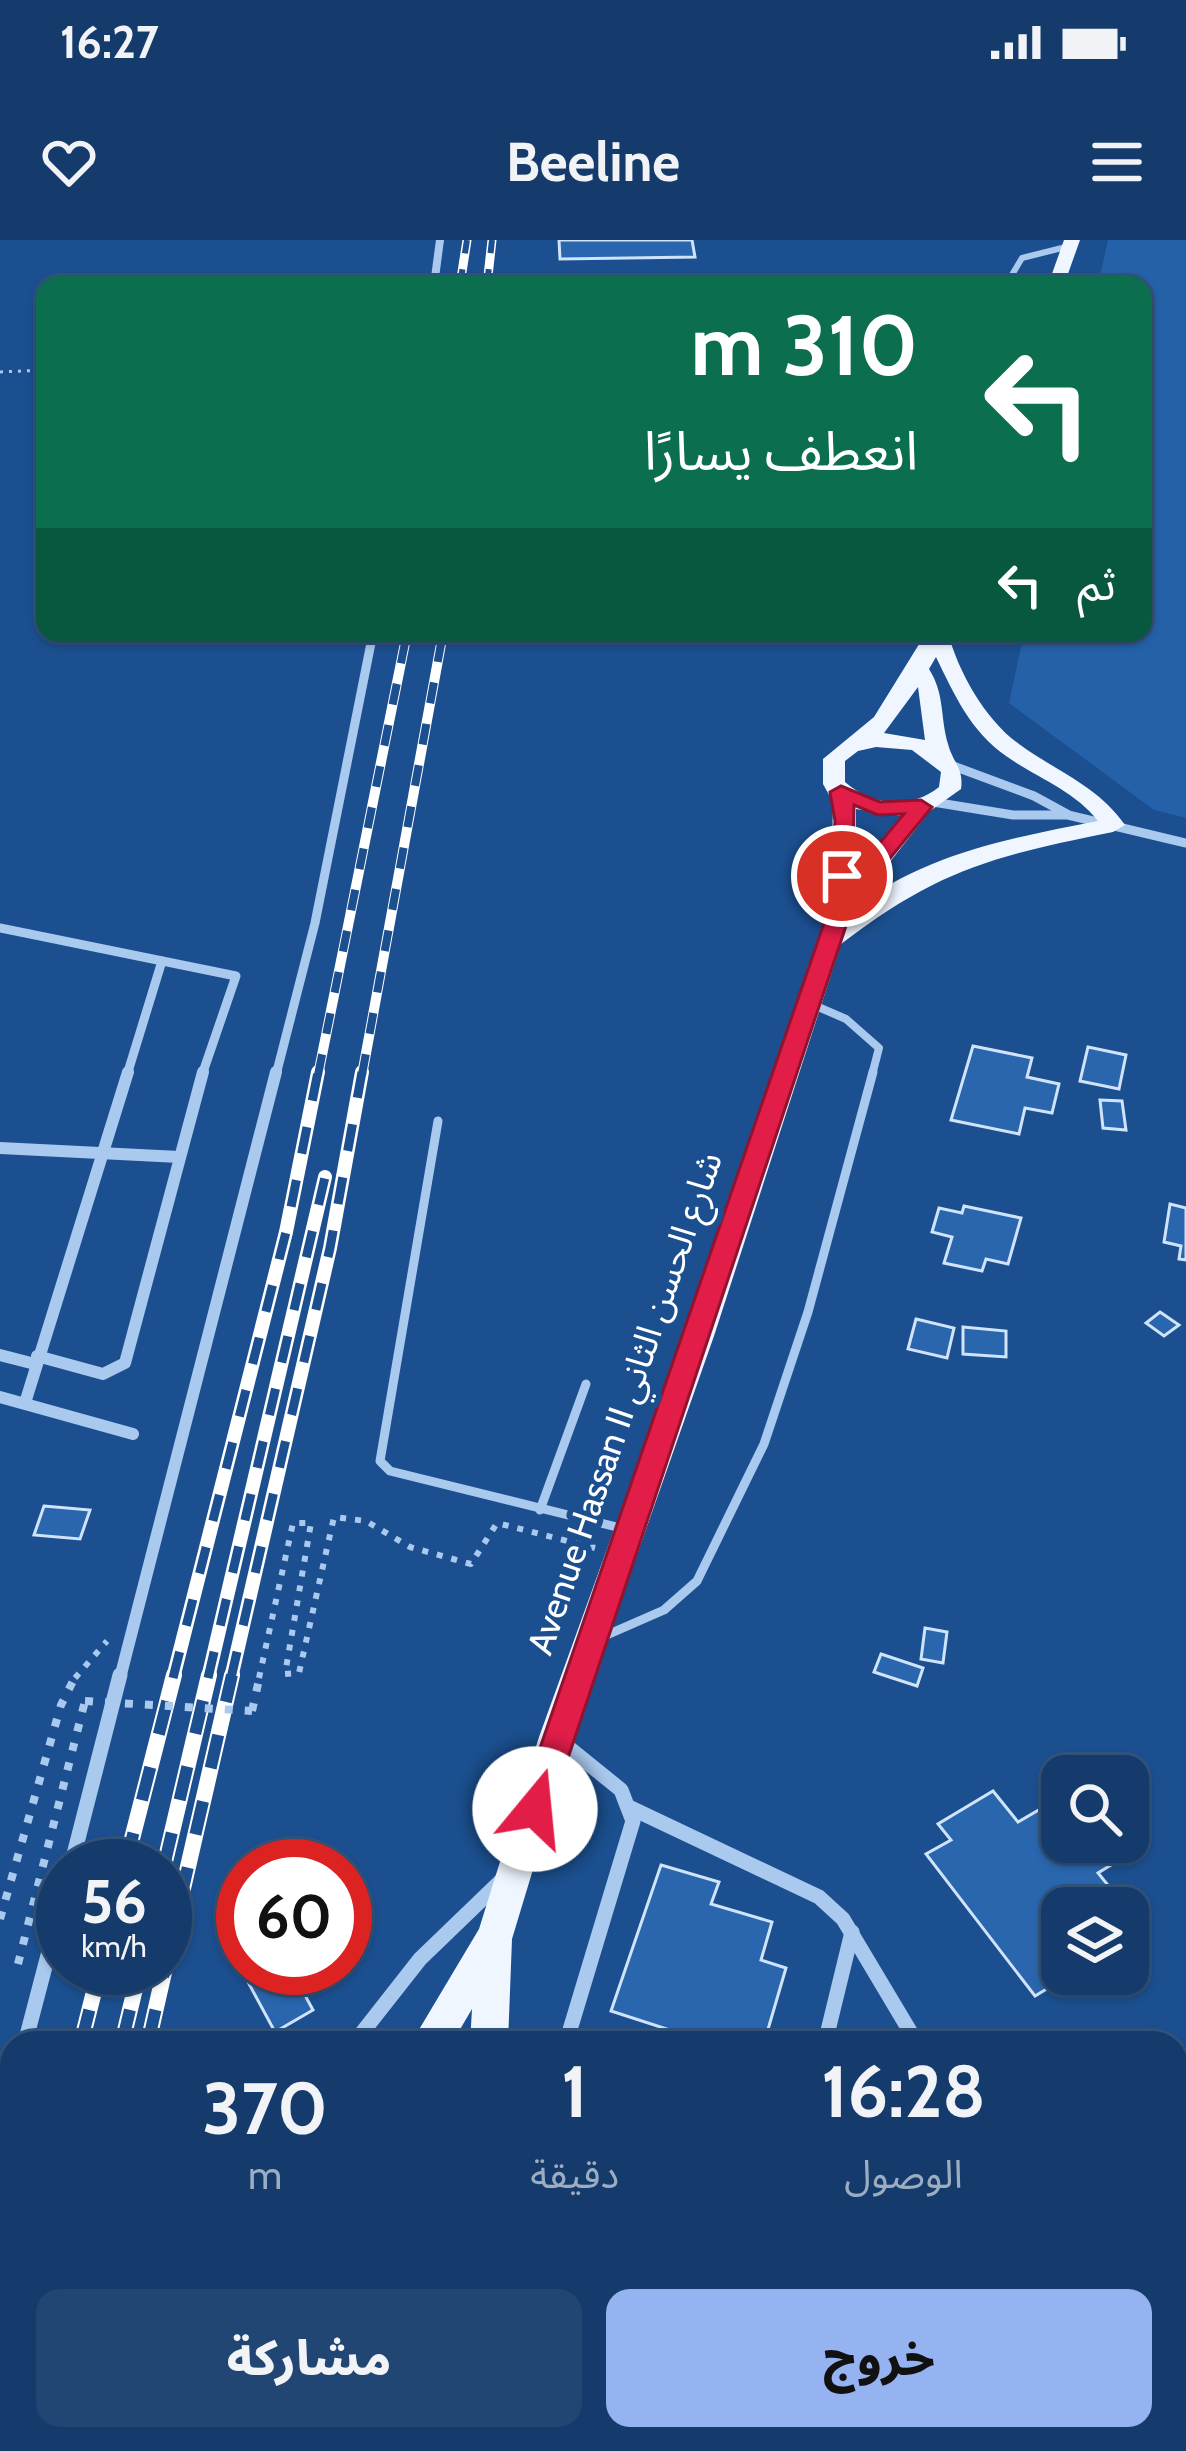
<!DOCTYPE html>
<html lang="ar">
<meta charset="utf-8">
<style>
:root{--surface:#143b6b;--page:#214673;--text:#f1f3f6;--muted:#9dadc1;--line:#33557e;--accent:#95b2f1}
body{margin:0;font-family:Cabin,"Noto Sans Arabic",sans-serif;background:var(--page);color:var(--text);direction:rtl;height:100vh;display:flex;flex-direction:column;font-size:45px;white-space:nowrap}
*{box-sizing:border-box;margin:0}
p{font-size:39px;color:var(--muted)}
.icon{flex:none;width:66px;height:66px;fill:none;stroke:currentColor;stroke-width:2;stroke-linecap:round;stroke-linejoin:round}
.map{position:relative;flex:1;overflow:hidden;direction:ltr}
.details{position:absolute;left:0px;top:1791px;width:1188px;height:420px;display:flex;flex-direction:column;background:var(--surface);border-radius:36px 36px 0 0;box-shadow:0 3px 9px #0004,0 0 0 3px var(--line);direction:rtl}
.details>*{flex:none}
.top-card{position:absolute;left:36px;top:36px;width:1116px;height:366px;border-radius:24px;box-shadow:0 3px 9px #0004,0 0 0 3px var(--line);direction:rtl;background:#0b6e4f;color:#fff;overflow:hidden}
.tools{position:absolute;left:1041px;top:1515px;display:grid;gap:24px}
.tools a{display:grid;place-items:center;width:108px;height:108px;border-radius:24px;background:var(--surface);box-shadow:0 3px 9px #0004,0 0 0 3px var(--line);font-size:60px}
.speed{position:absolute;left:36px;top:1599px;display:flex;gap:24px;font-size:60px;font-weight:700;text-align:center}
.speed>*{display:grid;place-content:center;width:156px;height:156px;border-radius:50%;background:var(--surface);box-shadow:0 3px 9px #0004,0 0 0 3px var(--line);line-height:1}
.speed small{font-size:30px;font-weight:400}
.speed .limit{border:18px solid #d22;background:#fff;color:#111}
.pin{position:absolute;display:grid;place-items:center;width:102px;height:102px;color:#fff;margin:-51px;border:6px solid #fff;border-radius:50%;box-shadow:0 3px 12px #0007}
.me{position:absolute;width:132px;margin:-66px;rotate:17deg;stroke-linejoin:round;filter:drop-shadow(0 0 9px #0008)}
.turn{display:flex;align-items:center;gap:42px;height:252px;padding:0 36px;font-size:54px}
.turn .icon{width:156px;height:156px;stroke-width:2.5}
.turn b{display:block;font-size:84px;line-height:102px}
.then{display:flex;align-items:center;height:114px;padding:0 36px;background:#0003;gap:24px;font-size:45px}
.eta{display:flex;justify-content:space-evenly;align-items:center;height:204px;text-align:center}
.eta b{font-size:72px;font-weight:800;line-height:84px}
.primary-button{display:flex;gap:24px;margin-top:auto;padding:24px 36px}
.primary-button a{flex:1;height:138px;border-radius:24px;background:var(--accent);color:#111;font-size:48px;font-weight:800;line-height:138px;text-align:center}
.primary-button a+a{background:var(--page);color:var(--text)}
.status{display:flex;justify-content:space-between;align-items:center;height:84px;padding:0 60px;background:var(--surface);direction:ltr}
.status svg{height:33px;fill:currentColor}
header{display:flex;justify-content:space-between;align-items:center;height:156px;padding:0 36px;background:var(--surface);font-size:54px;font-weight:800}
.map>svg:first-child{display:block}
</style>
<div class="status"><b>16:27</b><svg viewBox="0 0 49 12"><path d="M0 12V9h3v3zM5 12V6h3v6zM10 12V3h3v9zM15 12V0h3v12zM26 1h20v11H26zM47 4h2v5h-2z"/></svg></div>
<header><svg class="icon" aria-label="menu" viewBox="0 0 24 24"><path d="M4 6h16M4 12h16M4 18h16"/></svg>Beeline<svg class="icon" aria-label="heart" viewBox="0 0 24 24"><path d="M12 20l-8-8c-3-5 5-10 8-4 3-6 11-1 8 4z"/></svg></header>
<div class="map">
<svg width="1186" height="2211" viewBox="0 0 1186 2211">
<rect width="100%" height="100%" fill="#1b4f8f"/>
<path fill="#2461a8" d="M1108,0H1186V578L1154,570L1009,463L1024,393H1143V45H1098Z"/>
<g fill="#2a66ad" stroke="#cfe3fa" stroke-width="3">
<path d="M559,0H692L695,17L560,19Z"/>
<path d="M973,806L1032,818L1027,837L1059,844L1052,873L1025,868L1019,894L951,880Z"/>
<path d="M1088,807L1126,815L1119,849L1080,841Z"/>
<path d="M1100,860L1122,861L1126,890L1103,888Z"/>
<path d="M1170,964L1186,968V1020L1179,1019L1181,1006L1164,1002Z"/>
<path d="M964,966L1021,978L1008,1024L986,1019L982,1031L944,1023L952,997L932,992L939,968L962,973Z"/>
<path d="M1160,1072L1179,1085L1164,1096L1146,1083Z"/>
<path d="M916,1079L954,1088L947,1118L908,1109Z"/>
<path d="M963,1087L1006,1091V1117L963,1114Z"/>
<path d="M44,1266L90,1270L80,1299L34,1295Z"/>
<path d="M925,1388L947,1392L943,1423L921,1419Z"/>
<path d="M881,1414L923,1428L917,1446L874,1432Z"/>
<path d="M993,1551L1018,1582L1049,1564L1062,1579V1602H1127L1134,1611L1098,1633L1125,1666L1062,1668V1705L1041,1718L1058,1742L1035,1756L926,1614L951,1600L938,1584Z"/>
<path d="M661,1625L719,1642L711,1664L772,1682L761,1720L786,1728L764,1803H710L611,1771Z"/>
<path d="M290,1728L313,1770L275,1792L241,1729Z"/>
<path d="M1176,2187L1186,2198V2211H1147L1159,2199H1176Z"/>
<path d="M528,2199H558L593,2211H524Z"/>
<path d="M610,2199H663L659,2211H638Z"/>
</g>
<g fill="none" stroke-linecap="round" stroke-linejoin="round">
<path stroke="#a9c9ee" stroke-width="3" stroke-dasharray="3 6" stroke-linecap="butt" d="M0,132L45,130"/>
<g stroke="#a9c9ee" stroke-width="6" stroke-dasharray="6 9" stroke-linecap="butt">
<path d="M75,1438L107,1401"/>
<path d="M259,1438L293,1283H311L285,1434L299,1433L334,1277L366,1281L410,1307L471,1324L497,1283L595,1308"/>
</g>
<g stroke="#a9c9ee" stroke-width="8" stroke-dasharray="8 12" stroke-linecap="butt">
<path d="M252,1471L260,1435"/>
<path d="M0,1679L61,1465L76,1435"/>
<path d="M18,1724L85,1461"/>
</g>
<path stroke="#a9c9ee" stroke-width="6" d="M1006,45L1022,18L1070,6"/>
<path stroke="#a9c9ee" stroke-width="8" d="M809,763L846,779L879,808L872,835"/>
<g stroke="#a9c9ee" stroke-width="9">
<path d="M438,881L380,1221L390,1231L625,1289"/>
<path d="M540,1270L586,1144"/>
<path d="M600,1398L664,1370L697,1341L764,1204L808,1072L873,832"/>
</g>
<path stroke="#a9c9ee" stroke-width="8" d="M434,45L440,0"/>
<g stroke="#a9c9ee" stroke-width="9">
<path d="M948,524L1034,556L1067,574"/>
<path d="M933,562L1013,575H1068L1186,603"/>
<path d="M0,688L236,736L202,835"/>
<path d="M127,835L162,721"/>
<path d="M276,835L315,683L373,393"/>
</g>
<g stroke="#a9c9ee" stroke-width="12">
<path d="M0,908L179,917"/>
<path d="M0,1115L35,1124"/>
<path d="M37,1116L103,1134L125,1123L203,832"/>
<path d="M0,1157L133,1194"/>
<path d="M25,1163L128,832"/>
<path d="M120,1438L276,832"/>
</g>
<g stroke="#a9c9ee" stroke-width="15">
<path d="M558,1499L621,1550L633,1581L566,1803"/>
<path d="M631,1568L819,1657L843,1679L917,1803"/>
<path d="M71,1626L120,1435"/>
<path d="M25,1803L63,1658"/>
<path d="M354,1803L420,1719L503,1639"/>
<path d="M825,1803L852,1692"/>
<path d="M0,1885L12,1848"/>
<path d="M1176,2086L1186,2096"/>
<path d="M794,2199V2211"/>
<path d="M163,2211L166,2199"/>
<path d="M482,2211L485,2199"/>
</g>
<g fill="#f0f6ff" fill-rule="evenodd">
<path d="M1064,0H1080L1064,45H1048Z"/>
<path d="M926,393H948C958,431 985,480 1019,504C1057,532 1097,545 1125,585L1113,592C994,616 939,629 841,704L714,1096L573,1497L512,1699L508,1803H470L472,1769L452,1803H411L479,1689L539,1497L684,1096L831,660L833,562L823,544V519L874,477ZM936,417C954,454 971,492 1006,516C1037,538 1074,550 1098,581C1011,598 923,614 852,670L930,571L961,549C964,528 953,523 948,504C940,477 945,454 929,429ZM918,447L925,500L884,493ZM876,507L912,510L941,532L939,547C910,570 873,566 845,542V521L858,511ZM856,569L901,576L856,630Z"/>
<path d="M251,2199H295L291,2211H247Z"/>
<path d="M394,2199H438L435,2211H391Z"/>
</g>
<defs>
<g id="rail-far3">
<path d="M460,45L467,0"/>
<path d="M487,45L492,0"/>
</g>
<g id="rail-far2">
<path d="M318,835L407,393"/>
<path d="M362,835L443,393"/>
</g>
<g id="rail-far1">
<path d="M173,1438L286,992L318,832"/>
<path d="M208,1438L325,937"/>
<path d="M231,1438L330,1008L362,832"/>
</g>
<g id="rail">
<path d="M125,1626L174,1435"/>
<path d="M164,1626L209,1435"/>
<path d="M165,1727L232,1435"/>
<path d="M81,1803L100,1728"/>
<path d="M122,1803L140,1728"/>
<path d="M148,1803L165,1728"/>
<path d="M0,2121L12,2074"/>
<path d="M25,2211L28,2199"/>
<path d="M54,2211L57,2199"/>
</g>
</defs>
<use href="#rail-far3" stroke="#fff" stroke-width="9"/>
<use href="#rail-far2" stroke="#fff" stroke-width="10"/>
<use href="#rail-far1" stroke="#fff" stroke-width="14"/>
<use href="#rail" stroke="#fff" stroke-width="16"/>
<use href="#rail-far3" stroke="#1b4f8f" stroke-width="6" stroke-dasharray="16" stroke-linecap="butt"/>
<use href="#rail-far2" stroke="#1b4f8f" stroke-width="8" stroke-dasharray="21" stroke-linecap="butt"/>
<use href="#rail-far1" stroke="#1b4f8f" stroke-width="9" stroke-dasharray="27" stroke-linecap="butt"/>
<use href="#rail" stroke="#1b4f8f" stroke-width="12" stroke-dasharray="34" stroke-linecap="butt"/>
<path stroke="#a9c9ee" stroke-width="8" stroke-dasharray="8 12" stroke-linecap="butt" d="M85,1461L252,1471"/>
</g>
<path fill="#e11d48" stroke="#92132f" stroke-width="3" fill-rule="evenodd" d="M841,546L880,562L921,560L932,567L854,662L551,1569L546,1579L535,1584L523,1579L519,1569L832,660L847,641L831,636L835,581L830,552ZM854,565L878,575L904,574L853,635Z"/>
<g text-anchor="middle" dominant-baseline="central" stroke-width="12" stroke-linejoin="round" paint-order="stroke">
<g font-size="36" fill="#fff" stroke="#1b4f8f">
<text transform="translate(624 1163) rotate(-71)">Avenue Hassan II شارع الحسن الثاني</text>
</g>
</g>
</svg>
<div class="tools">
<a><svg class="icon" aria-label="search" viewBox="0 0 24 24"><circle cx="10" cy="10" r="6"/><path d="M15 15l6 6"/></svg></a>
<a><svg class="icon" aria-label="layers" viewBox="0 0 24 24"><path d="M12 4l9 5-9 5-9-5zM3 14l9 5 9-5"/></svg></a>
</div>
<div class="speed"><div>56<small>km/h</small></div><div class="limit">60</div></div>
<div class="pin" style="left:842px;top:636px;background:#d93025"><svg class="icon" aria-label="arrive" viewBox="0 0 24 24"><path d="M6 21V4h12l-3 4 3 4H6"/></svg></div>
<svg class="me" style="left:535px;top:1569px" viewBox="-20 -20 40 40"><circle r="19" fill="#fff"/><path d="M0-13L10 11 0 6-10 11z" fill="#e11d48"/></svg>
<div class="top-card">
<div class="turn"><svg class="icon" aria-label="left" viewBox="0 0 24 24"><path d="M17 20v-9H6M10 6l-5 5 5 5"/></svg><div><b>310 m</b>انعطف يسارًا</div></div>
<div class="then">ثم<svg class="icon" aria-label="left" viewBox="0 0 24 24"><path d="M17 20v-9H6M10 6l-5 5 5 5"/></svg></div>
</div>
<section class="details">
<div class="eta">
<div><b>16:28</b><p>الوصول</p></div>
<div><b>1</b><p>دقيقة</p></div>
<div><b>370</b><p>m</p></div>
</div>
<div class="primary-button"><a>خروج</a><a>مشاركة</a></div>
</section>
</div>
